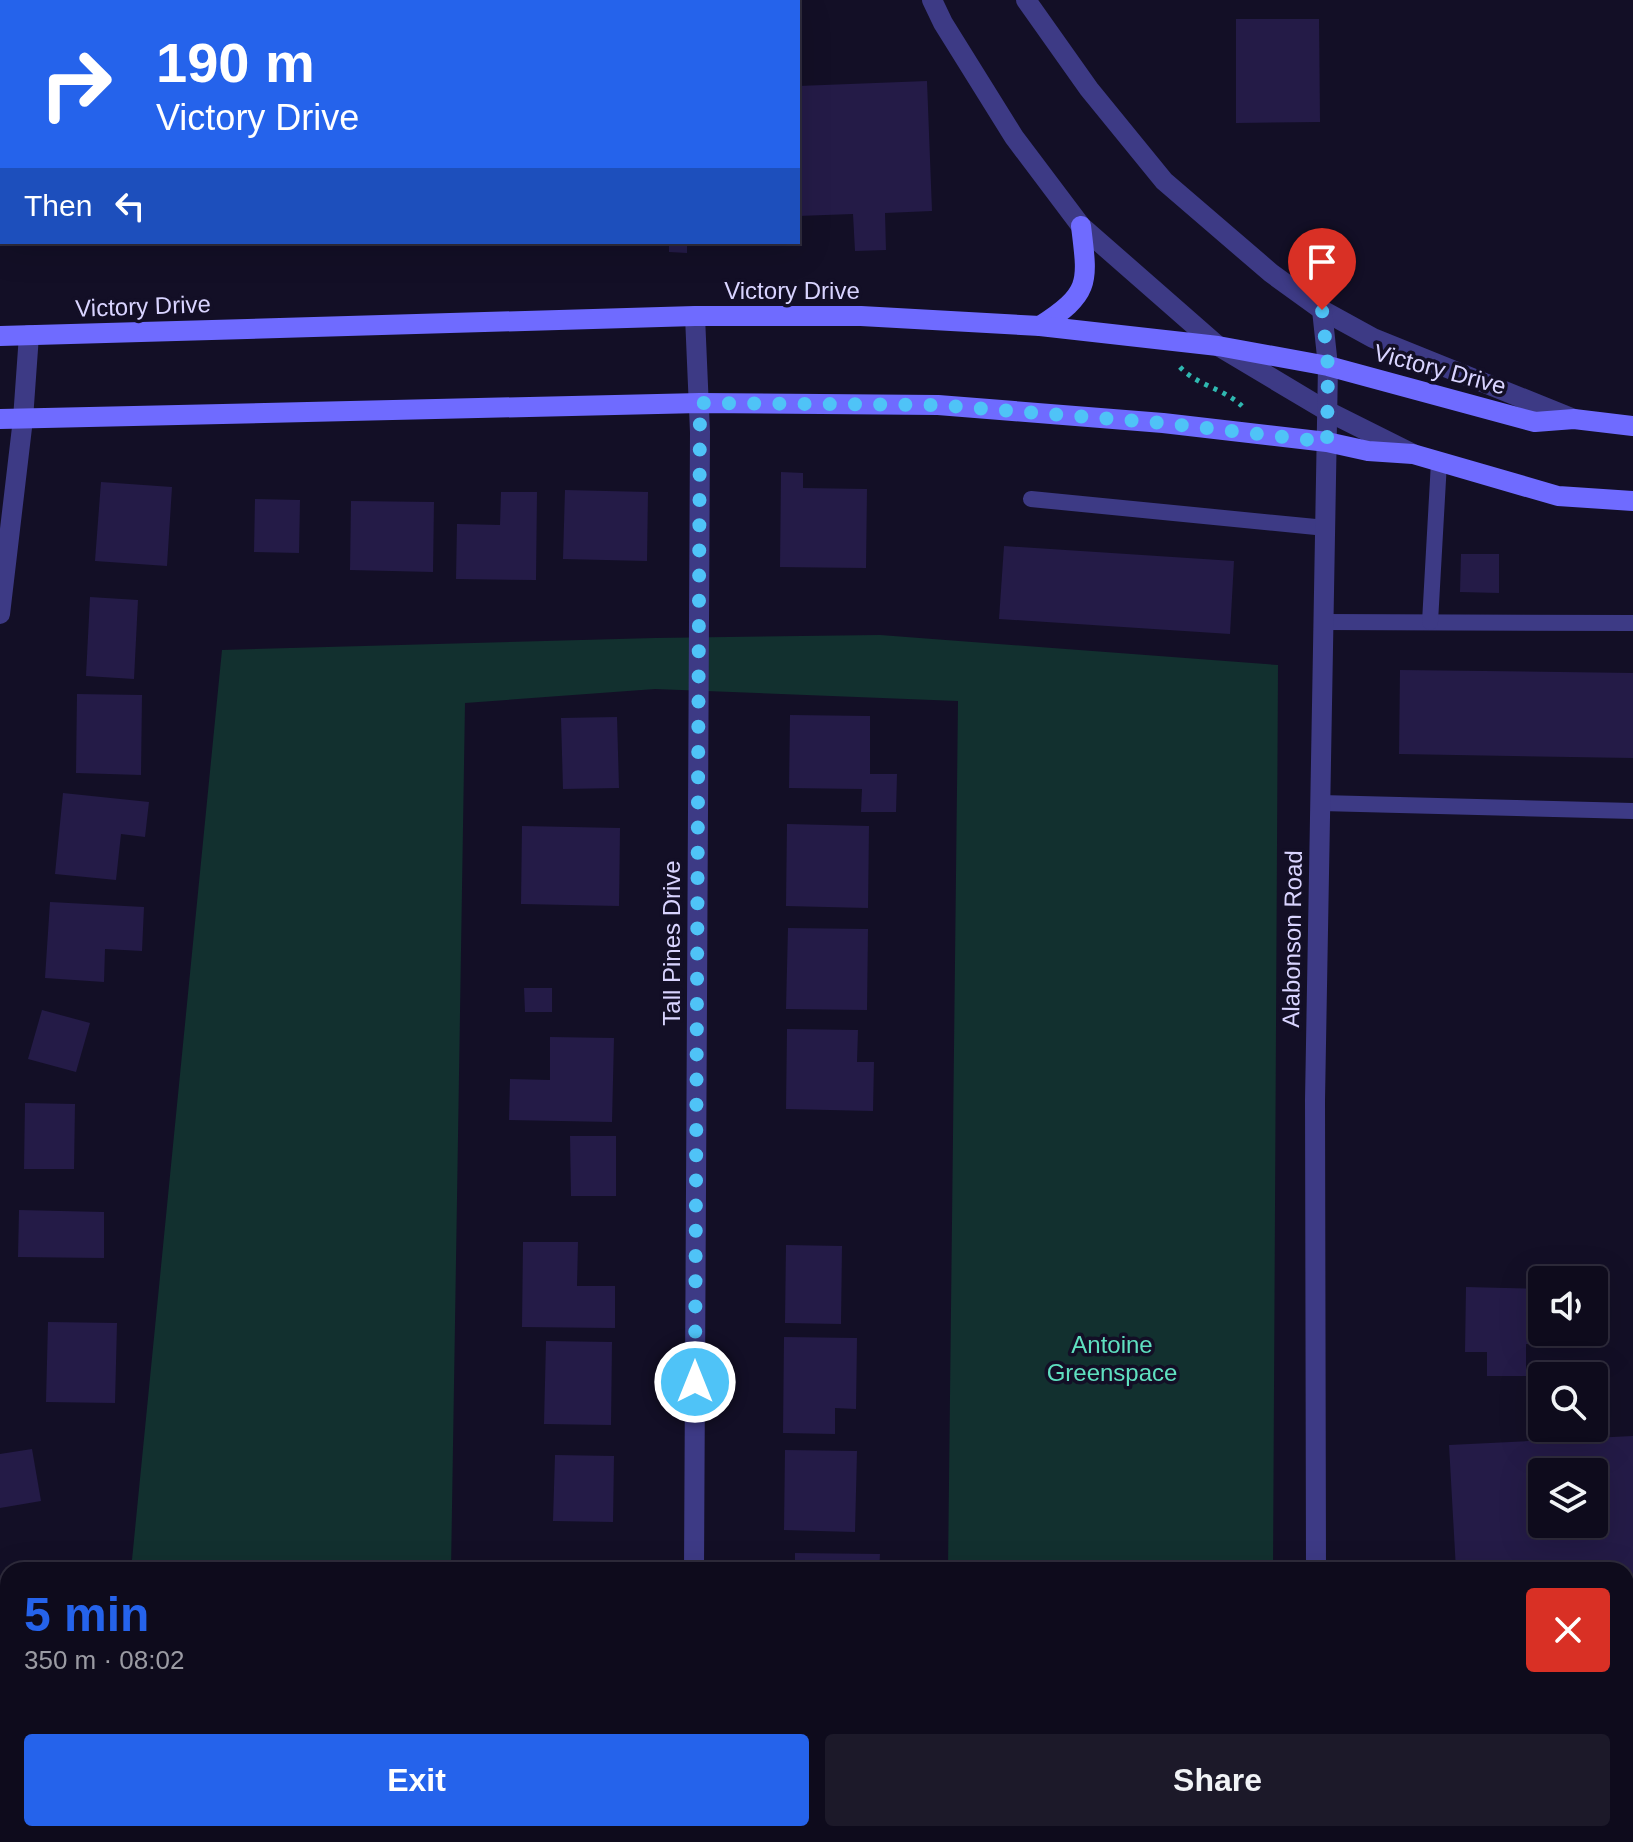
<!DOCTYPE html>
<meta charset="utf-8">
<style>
:root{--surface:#0e0b1c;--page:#1c1929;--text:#f1f3f6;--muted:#9b9ba3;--line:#2e2b3b;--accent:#2563eb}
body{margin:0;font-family:Helvetica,sans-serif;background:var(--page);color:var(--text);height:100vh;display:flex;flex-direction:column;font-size:30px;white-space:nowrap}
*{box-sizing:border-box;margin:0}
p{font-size:26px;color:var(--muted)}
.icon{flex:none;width:44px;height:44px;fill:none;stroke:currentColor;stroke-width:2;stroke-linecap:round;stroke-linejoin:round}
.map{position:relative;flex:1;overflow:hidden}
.sheet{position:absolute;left:0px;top:1562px;width:1634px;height:280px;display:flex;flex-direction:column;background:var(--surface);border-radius:24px 24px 0 0;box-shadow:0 8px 32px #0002,0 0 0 2px var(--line)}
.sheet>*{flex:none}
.hud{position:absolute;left:0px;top:0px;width:800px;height:244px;box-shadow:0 8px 32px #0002,0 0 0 2px var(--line);background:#2563eb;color:#fff;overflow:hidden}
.fabs{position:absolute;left:1528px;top:1266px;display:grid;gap:16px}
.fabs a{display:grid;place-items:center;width:80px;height:80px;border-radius:8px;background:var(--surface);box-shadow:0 8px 32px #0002,0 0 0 2px var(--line);font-size:40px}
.pin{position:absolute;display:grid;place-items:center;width:68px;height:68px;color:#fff;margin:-82px -34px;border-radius:50% 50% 50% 0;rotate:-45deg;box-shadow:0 0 8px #0007}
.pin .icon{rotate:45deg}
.me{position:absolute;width:88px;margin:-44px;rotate:0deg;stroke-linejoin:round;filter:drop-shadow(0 0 6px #0008)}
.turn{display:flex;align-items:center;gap:28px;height:168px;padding:0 24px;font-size:36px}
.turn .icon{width:104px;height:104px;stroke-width:2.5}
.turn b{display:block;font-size:56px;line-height:68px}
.then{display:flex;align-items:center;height:76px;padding:0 24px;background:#0003;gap:16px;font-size:30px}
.round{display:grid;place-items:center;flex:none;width:84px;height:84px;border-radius:8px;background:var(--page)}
.summary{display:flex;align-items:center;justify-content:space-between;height:136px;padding:0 24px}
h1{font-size:48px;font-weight:700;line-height:60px;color:var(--accent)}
.primary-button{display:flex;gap:16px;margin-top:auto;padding:16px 24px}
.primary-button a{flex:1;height:92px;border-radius:8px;background:var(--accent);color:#fff;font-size:32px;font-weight:700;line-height:92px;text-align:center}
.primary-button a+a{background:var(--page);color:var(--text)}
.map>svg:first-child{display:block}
</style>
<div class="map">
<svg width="1633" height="1842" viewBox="0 0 1633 1842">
<rect width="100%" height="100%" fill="#130f26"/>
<g fill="#12302f">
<path d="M880,635L1278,665L1273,1570H948L958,701L655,689L465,703L451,1570H131L222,650L655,638Z"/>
<path d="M0,1605L8,1609V1834H446V1842H0Z"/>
<rect x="945" y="1834" width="326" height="8"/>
</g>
<g fill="#241b47" fill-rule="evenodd">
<path d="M1236,19H1319L1320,122L1236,123Z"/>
<path d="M927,81L932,211L885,213L886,250L855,251L853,214L798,216V86Z"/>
<rect x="0" y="242" width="35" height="4"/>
<path d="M669,242H687V253L669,252Z"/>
<path d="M781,472L803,473V488L867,489L866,568L780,567Z"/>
<path d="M101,482L172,487L167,566L95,561Z"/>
<path d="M565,490L648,492L647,561L563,559Z"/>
<path d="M501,492H537L536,580L456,579L457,524L500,525Z"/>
<path d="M255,499L300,500L299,553L254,552Z"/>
<path d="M351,501L434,502L433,572L350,570Z"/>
<path d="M1004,546L1234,561L1230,634L999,619Z"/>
<path d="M1461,554H1499V593L1460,592Z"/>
<path d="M90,597L138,600L134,679L86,676Z"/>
<path d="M1400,670L1633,673V758L1399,754Z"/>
<path d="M77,694L142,695L141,775L76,773Z"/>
<path d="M790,715L870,716V774H897L896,812H861L862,789L789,788Z"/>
<path d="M617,717L619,788L563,789L561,718Z"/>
<path d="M63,793L149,802L145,837L121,834L116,880L55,874Z"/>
<path d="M787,824L869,826L868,908L786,906Z"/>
<path d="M522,826L620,828L619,906L521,904Z"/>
<path d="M50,902L144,907L142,951L105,949L104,982L45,978Z"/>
<path d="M788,928L868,929L867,1010L786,1009Z"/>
<path d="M524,988H552V1012H525Z"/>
<path d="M42,1010L90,1023L76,1072L28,1059Z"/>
<path d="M787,1029L858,1030L857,1062H874L873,1111L786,1109Z"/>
<path d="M550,1037L614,1038L612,1122L509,1120L510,1079L550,1080Z"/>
<path d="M25,1103L75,1104L74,1169H24Z"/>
<path d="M570,1136H616V1196H571Z"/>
<path d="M19,1210L104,1212V1258L18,1257Z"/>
<path d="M523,1242H578L577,1286H615V1328L522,1327Z"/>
<path d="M786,1245L842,1246L841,1324L785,1323Z"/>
<path d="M1466,1287L1542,1289V1332H1575V1345L1526,1344V1376H1487V1352H1465Z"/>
<path d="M48,1322L117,1323L115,1403L46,1402Z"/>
<path d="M784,1337L857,1338L856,1409L835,1408V1434L783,1433Z"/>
<path d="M546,1341L612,1342L611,1425L544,1424Z"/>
<path d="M1633,1436V1651H1626V1570H1456L1449,1445ZM1542,1472H1594V1524H1542Z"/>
<path d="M32,1449L41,1501L0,1508V1454Z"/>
<path d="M785,1450L857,1451L855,1532L784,1530Z"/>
<path d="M555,1455L614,1456L613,1522L553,1521Z"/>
<path d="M795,1553L880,1554L879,1570H795Z"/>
<rect x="522" y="1834" width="95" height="8"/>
<path d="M789,1834H875V1842L789,1841Z"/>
</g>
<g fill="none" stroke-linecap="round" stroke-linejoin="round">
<g stroke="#2fb8b0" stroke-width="5" stroke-dasharray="4 6" stroke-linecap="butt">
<path d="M1180,367C1196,385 1223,388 1242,406"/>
<path d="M1626,1774L1633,1764"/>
<path d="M1621,1834L1629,1842"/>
<path d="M1548,1842L1565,1834"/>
</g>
<g stroke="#3d3a85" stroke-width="16">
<path d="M1031,499L1326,528"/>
<path d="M1324,622L1633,623"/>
<path d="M1430,622L1439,462"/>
<path d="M1321,803L1633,811"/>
<path d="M1626,1667L1633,1666"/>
</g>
<g stroke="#3d3a85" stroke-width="20">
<path d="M0,614L23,419L29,335"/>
<path d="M694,1570L700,432L695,316"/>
<path d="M695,1834V1842"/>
</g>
<g stroke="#3d3a85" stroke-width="20">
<path d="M932,0L943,23L1014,137L1081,226L1218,346L1327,411L1413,454"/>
<path d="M1026,0L1089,89L1164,181L1271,273L1322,310L1373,338L1574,419"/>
<path d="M1316,1570L1315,1100L1328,366L1322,310"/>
<path d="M1315,1842V1834"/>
</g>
<g stroke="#6f6bff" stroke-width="20">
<path d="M1040,326C1091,293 1088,283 1081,226"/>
<path d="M0,336L695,316H861L1040,326L1218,346L1328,366L1535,422L1574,419L1633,426"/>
<path d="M0,419L700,403L938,405L1163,423L1327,442L1368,451L1413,454L1558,496L1633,501"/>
</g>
</g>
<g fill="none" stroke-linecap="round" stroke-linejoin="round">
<path stroke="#4fc3f7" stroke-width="14" stroke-dasharray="0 25.2" d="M695,1382L700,403L938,405L1163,423L1327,442L1328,366L1322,310"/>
</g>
<g text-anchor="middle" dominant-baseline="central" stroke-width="7" stroke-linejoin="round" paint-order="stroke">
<g font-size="24" fill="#d9d4ff" stroke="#130f26">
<text x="792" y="290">Victory Drive</text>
<text transform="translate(143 306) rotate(-2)">Victory Drive</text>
<text transform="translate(1440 369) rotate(15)">Victory Drive</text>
<text transform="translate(1292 939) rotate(-89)">Alabonson Road</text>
<text transform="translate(671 943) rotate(-90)">Tall Pines Drive</text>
</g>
<g font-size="24" fill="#5fe0c0" stroke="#130f26">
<text x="1112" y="1344">Antoine<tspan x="1112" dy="28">Greenspace</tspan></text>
</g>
</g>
</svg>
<div class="fabs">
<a><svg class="icon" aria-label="sound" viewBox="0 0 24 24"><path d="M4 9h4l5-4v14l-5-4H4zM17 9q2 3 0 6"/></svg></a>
<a><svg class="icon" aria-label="search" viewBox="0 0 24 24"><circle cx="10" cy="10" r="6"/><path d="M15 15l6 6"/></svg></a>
<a><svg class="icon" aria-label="layers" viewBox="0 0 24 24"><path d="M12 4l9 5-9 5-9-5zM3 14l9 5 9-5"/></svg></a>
</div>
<div class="pin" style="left:1322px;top:310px;background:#d93025"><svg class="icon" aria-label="arrive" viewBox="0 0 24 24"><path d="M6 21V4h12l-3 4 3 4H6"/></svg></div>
<svg class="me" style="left:695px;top:1382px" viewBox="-20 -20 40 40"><circle r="17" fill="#4fc3f7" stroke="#fff" stroke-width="3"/><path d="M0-11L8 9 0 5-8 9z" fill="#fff"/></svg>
<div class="hud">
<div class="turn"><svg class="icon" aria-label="right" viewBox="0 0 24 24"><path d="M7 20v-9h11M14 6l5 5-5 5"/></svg><div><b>190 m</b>Victory Drive</div></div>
<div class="then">Then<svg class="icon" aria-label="left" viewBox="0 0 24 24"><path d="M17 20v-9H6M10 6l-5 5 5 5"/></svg></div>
</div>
<section class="sheet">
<div class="summary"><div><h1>5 min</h1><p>350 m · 08:02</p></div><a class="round" style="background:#d93025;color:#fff"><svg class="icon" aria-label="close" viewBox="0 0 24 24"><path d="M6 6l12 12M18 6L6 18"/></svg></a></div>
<div class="primary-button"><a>Exit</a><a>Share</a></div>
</section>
</div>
